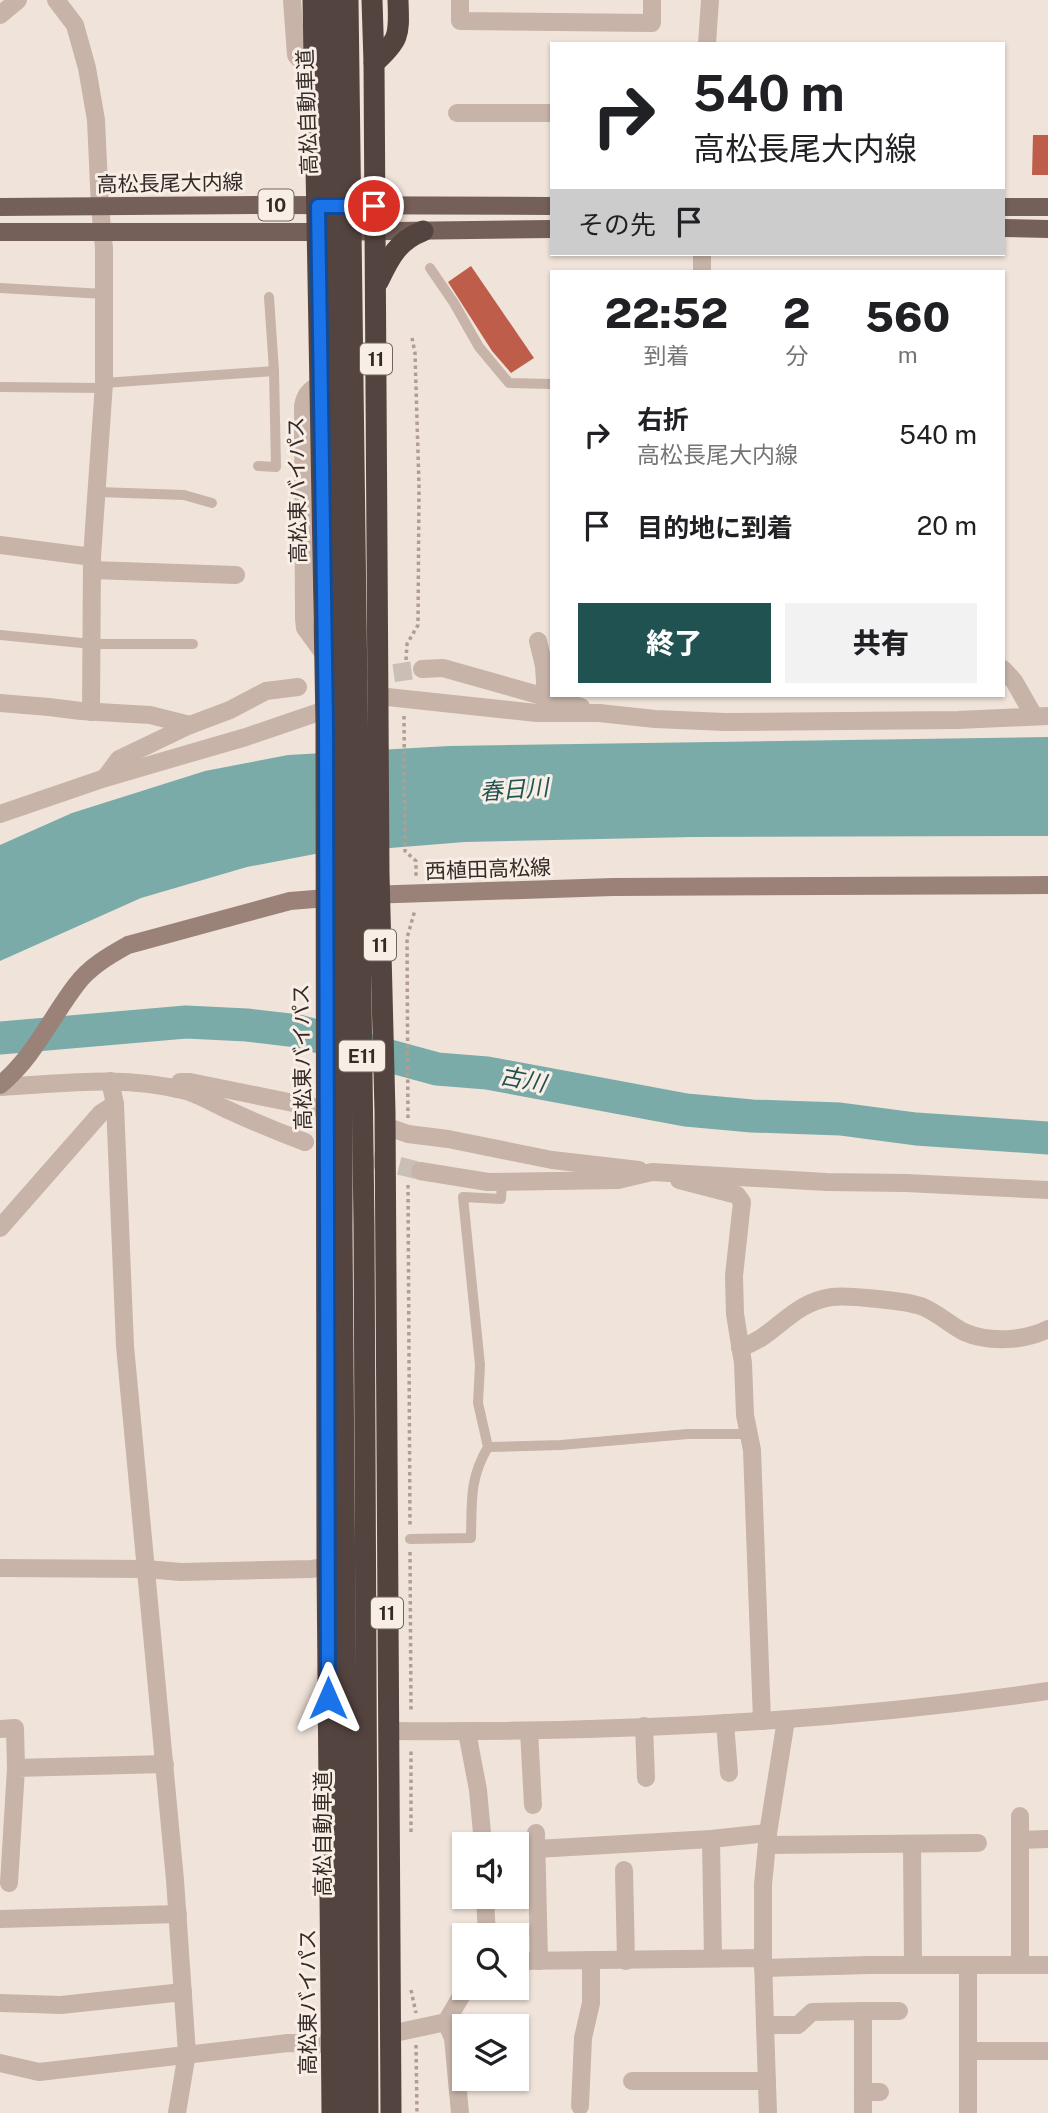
<!DOCTYPE html>
<html lang="ja">
<meta charset="utf-8">
<style>
:root{--surface:#fff;--page:#f2f2f2;--text:#202124;--muted:#757577;--accent:#205252}
body{margin:0;font-family:"Public Sans","Noto Sans JP",sans-serif;background:var(--page);color:var(--text);height:100vh;display:flex;flex-direction:column;font-size:26px;white-space:nowrap}
*{box-sizing:border-box;margin:0}
p{font-size:23px;color:var(--muted)}
.icon{flex:none;width:38px;height:38px;fill:none;stroke:currentColor;stroke-width:2;stroke-linecap:round;stroke-linejoin:round}
.map{position:relative;flex:1;overflow:hidden}
.panel{position:absolute;left:550px;top:270px;width:455px;height:427px;display:flex;flex-direction:column;background:var(--surface);border-radius:0px;box-shadow:0 2px 5px #0004}
.panel>*{flex:none}
.hud{position:absolute;left:550px;top:42px;width:455px;height:214px;border-radius:0px;box-shadow:0 2px 5px #0004;background:#fff;color:var(--text);overflow:hidden}
.tools{position:absolute;left:452px;top:1832px;display:grid;gap:14px}
.tools a{display:grid;place-items:center;width:77px;height:77px;border-radius:0px;background:var(--surface);box-shadow:0 2px 5px #0004;font-size:35px}
.pin{position:absolute;display:grid;place-items:center;width:60px;height:60px;color:#fff;margin:-30px;border:4px solid #fff;border-radius:50%;box-shadow:0 2px 7px #0007}
.me{position:absolute;width:77px;margin:-38px;rotate:0deg;stroke-linejoin:round;filter:drop-shadow(0 0 5px #0008)}
.turn{display:flex;align-items:center;gap:24px;height:147px;padding:0 28px;font-size:32px}
.turn .icon{width:91px;height:91px;stroke-width:2.5}
.turn b{display:block;font-size:49px;line-height:60px}
.then{display:flex;align-items:center;height:66px;padding:0 28px;background:#0003;gap:14px;font-size:26px}
.eta{display:flex;justify-content:space-evenly;align-items:center;height:119px;text-align:center}
.eta b{font-size:42px;font-weight:800;line-height:49px}
.action{display:flex;gap:14px;margin-top:auto;padding:14px 28px}
.action a{flex:1;height:80px;border-radius:0px;background:var(--accent);color:#fff;font-size:28px;font-weight:800;line-height:80px;text-align:center}
.action a+a{background:var(--page);color:var(--text)}
ul{padding:0;list-style:none}
li{display:flex;align-items:center;gap:21px;height:91px;padding:0 28px}
li div{flex:1}
li b{display:block;font-size:26px}
li em{font-style:normal}
.map>svg:first-child{display:block}
</style>
<div class="map">
<svg width="1048" height="2113" viewBox="0 0 1048 2113">
<rect width="100%" height="100%" fill="#f0e4da"/>
<path fill="#7baba9" d="M1048,737V836L693,837L465,842L315,854L247,867L141,898L0,961V845L72,813L205,771L288,755L449,746Z"/>
<g fill="none" stroke-linecap="round" stroke-linejoin="round">
<path stroke="#7baba9" stroke-width="33" d="M0,1038L186,1022L247,1025L298,1031L437,1069L487,1073L686,1110L752,1116L840,1119L916,1129L1048,1138"/>
</g>
<g fill="#be5e4a">
<path d="M1033,135H1048V175H1032Z"/>
<path d="M471,266L534,358L511,373L492,351L448,282Z"/>
</g>
<g fill="none" stroke-linecap="round" stroke-linejoin="round">
<g stroke="#cabfb6" stroke-width="18" stroke-dasharray="18 9" stroke-linecap="butt">
<path d="M367,677L422,669"/>
<path d="M373,1159L420,1171"/>
</g>
<g stroke="#b29d92" stroke-width="3.5" stroke-dasharray="3.5 3.5" stroke-linecap="butt">
<path d="M406,660L407,644L418,625L419,486L415,353L412,338"/>
<path d="M404,716L405,851L416,861V878"/>
<path d="M408,1118L407,938L415,910"/>
<path d="M408,1185L410,1527"/>
<path d="M410,1552L411,1713"/>
<path d="M411,1832V1748"/>
<path d="M411,1990L416,2013"/>
<path d="M416,2045L417,2113"/>
</g>
<g stroke="#c7b3a7" stroke-width="10">
<path d="M430,268L454,303L479,347L509,383L551,384"/>
<path d="M0,288L104,294"/>
<path d="M269,297L274,371"/>
<path d="M104,383L274,371L276,467L258,466"/>
<path d="M0,387L104,388"/>
<path d="M98,492L184,495L212,503"/>
<path d="M0,635L92,644H193"/>
<path d="M488,1447L561,1445L688,1434H747"/>
<path d="M410,1539L471,1538C472,1502 469,1479 488,1447L478,1403L480,1365L463,1197L501,1199L502,1182"/>
</g>
<g stroke="#c7b3a7" stroke-width="18">
<path d="M56,0L75,25L87,68L96,120L100,207L104,248V383L92,557"/>
<path d="M292,0L296,55L315,78"/>
<path d="M460,0V21L652,23V0"/>
<path d="M0,15L18,0"/>
<path d="M707,44L710,0"/>
<path d="M457,113H551"/>
<path d="M702,254V271"/>
<path d="M320,384C310,390 305,394 303,406L304,619L305,628L324,654"/>
<path d="M0,545L92,557L91,712"/>
<path d="M92,570L236,575"/>
<path d="M538,641L544,666L546,697"/>
<path d="M422,669L443,668L581,707"/>
<path d="M1003,669L1014,681L1034,716"/>
<path d="M378,696L537,713H599L655,719L725,722L958,720L1048,716"/>
<path d="M0,703L49,707L81,711L150,715L190,725"/>
<path d="M105,778L119,759L190,725L230,710L266,691L298,687"/>
<path d="M0,814L105,778L246,737L325,710"/>
<path d="M110,1081L115,1104L125,1346L175,1880L187,2053L177,2113"/>
<path d="M180,1082H190L328,1110"/>
<path d="M0,1087C63,1084 119,1075 182,1090C197,1093 212,1103 226,1109C252,1121 278,1132 305,1142"/>
<path d="M385,1126L408,1134L448,1139L552,1160L639,1170"/>
<path d="M420,1171L488,1182L618,1180L652,1172L826,1182L906,1183L1048,1190"/>
<path d="M679,1180L737,1195L742,1202L734,1276L735,1314L743,1363L745,1415L752,1450L762,1721"/>
<path d="M0,1228L101,1113L115,1104"/>
<path d="M740,1348C777,1336 790,1303 832,1297C847,1295 910,1301 923,1307C938,1313 950,1325 964,1332C989,1343 1024,1341 1048,1329"/>
<path d="M0,1568L146,1569L181,1572L311,1569L327,1567"/>
<path d="M725,1723L729,1773"/>
<path d="M644,1726L646,1778"/>
<path d="M0,1729L15,1728L16,1768"/>
<path d="M388,1731C608,1733 829,1723 1048,1691"/>
<path d="M529,1731L533,1805"/>
<path d="M467,1732L478,1790L483,1844"/>
<path d="M536,1833L539,1961"/>
<path d="M711,1839L713,1958"/>
<path d="M1020,1840L1048,1839"/>
<path d="M912,1844L913,1965"/>
<path d="M767,1845L978,1843"/>
<path d="M536,1849L711,1839L768,1833"/>
<path d="M624,1870L626,1961"/>
<path d="M9,1883L16,1768L165,1764"/>
<path d="M485,1897L487,1936"/>
<path d="M0,1919L178,1914"/>
<path d="M763,1958V1885L768,1833L786,1720"/>
<path d="M516,1961L763,1958L765,2025H798L812,2012L863,2011V2112"/>
<path d="M1020,1965V1816"/>
<path d="M968,1966V2113"/>
<path d="M763,1968L870,1965H1048"/>
<path d="M0,2003L61,2005L183,1992"/>
<path d="M863,2011H899"/>
<path d="M446,2022L453,2038L460,2113"/>
<path d="M765,2025L768,2113"/>
<path d="M390,2034L446,2022L466,1988"/>
<path d="M968,2051H1048"/>
<path d="M0,2063L39,2072L288,2043L331,2044"/>
<path d="M632,2081H767"/>
<path d="M863,2092H880"/>
<path d="M580,2106L583,2038L591,2003V1961"/>
</g>
<g stroke="#9a8279" stroke-width="18">
<path d="M367,895L613,887L1048,885"/>
<path d="M0,1085C34,1057 50,1019 76,985C89,967 110,955 128,945L290,901L339,897"/>
</g>
<g stroke="#756059" stroke-width="18">
<path d="M0,207L268,205L551,206"/>
<path d="M1003,207H1048"/>
<path d="M1003,228L1048,229"/>
<path d="M0,232H318L551,229"/>
</g>
<g stroke="#54443f" stroke-width="21">
<path d="M313,0L326,724L327,1567L332,2113"/>
<path d="M328,0L343,646L342,1229L349,2113"/>
<path d="M348,0L364,1226L368,2113"/>
<path d="M372,0L374,63L379,873L385,1112L391,2113"/>
<path d="M374,63C401,39 399,34 398,0"/>
<path d="M378,282C389,259 397,241 423,231"/>
</g>
</g>
<g fill="none" stroke-linecap="round" stroke-linejoin="round">
<defs>
<path id="route" d="M328,1698L326,724L318,206H374"/>
</defs>
<use href="#route" stroke="#114b97" stroke-width="18"/>
<use href="#route" stroke="#1a73e8" stroke-width="12"/>
</g>
<g text-anchor="middle" dominant-baseline="central" stroke-width="6" stroke-linejoin="round" paint-order="stroke">
<g fill="#f8eee6" stroke="#6f6560" stroke-width="2">
<rect x="258.5" y="189.5" width="35" height="31" rx="5"/>
<rect x="360" y="343.5" width="32" height="31" rx="5"/>
<rect x="364" y="929.5" width="32" height="31" rx="5"/>
<rect x="339" y="1040.5" width="46" height="31" rx="5"/>
<rect x="371" y="1597.5" width="32" height="31" rx="5"/>
</g>
<g font-size="19" font-weight="bold" fill="#342a27">
<text x="276" y="205">10</text>
<text x="376" y="359">11</text>
<text x="380" y="945">11</text>
<text x="362" y="1056">E11</text>
<text x="387" y="1613">11</text>
</g>
<g font-size="21" fill="#342a27" stroke="#f8eee6">
<text transform="translate(307 112) rotate(-92)">高松自動車道</text>
<text transform="translate(170 183) rotate(-1)">高松長尾大内線</text>
<text transform="translate(297 490) rotate(-91)">高松東バイパス</text>
<text transform="translate(488 869) rotate(-2)">西植田高松線</text>
<text transform="translate(302 1057) rotate(-91)">高松東バイパス</text>
<text transform="translate(322 1834) rotate(-90)">高松自動車道</text>
<text transform="translate(307 2002) rotate(-90)">高松東バイパス</text>
</g>
<g font-size="23" font-style="italic" fill="#205252" stroke="#f8eee6">
<text transform="translate(514 789) rotate(-4)">春日川</text>
<text transform="translate(523 1079) rotate(11)">古川</text>
</g>
</g>
</svg>
<div class="tools">
<a><svg class="icon" aria-label="sound" viewBox="0 0 24 24"><path d="M4 9h4l5-4v14l-5-4H4zM17 9q2 3 0 6"/></svg></a>
<a><svg class="icon" aria-label="search" viewBox="0 0 24 24"><circle cx="10" cy="10" r="6"/><path d="M15 15l6 6"/></svg></a>
<a><svg class="icon" aria-label="layers" viewBox="0 0 24 24"><path d="M12 4l9 5-9 5-9-5zM3 14l9 5 9-5"/></svg></a>
</div>
<div class="pin" style="left:374px;top:206px;background:#d93025"><svg class="icon" aria-label="arrive" viewBox="0 0 24 24"><path d="M6 21V4h12l-3 4 3 4H6"/></svg></div>
<svg class="me" style="left:328px;top:1698px" viewBox="-20 -20 40 40"><path d="M0-17L14 15 0 8-14 15z" fill="#1a73e8" stroke="#fff" stroke-width="4"/></svg>
<div class="hud">
<div class="turn"><svg class="icon" aria-label="right" viewBox="0 0 24 24"><path d="M7 20v-9h11M14 6l5 5-5 5"/></svg><div><b>540 m</b>高松長尾大内線</div></div>
<div class="then">その先<svg class="icon" aria-label="arrive" viewBox="0 0 24 24"><path d="M6 21V4h12l-3 4 3 4H6"/></svg></div>
</div>
<section class="panel">
<div class="eta">
<div><b>22:52</b><p>到着</p></div>
<div><b>2</b><p>分</p></div>
<div><b>560</b><p>m</p></div>
</div>
<ul>
<li><svg class="icon" aria-label="right" viewBox="0 0 24 24"><path d="M7 20v-9h11M14 6l5 5-5 5"/></svg><div><b>右折</b><p>高松長尾大内線</p></div><em>540 m</em></li>
<li><svg class="icon" aria-label="arrive" viewBox="0 0 24 24"><path d="M6 21V4h12l-3 4 3 4H6"/></svg><div><b>目的地に到着</b></div><em>20 m</em></li>
</ul>
<div class="action"><a>終了</a><a>共有</a></div>
</section>
</div>
